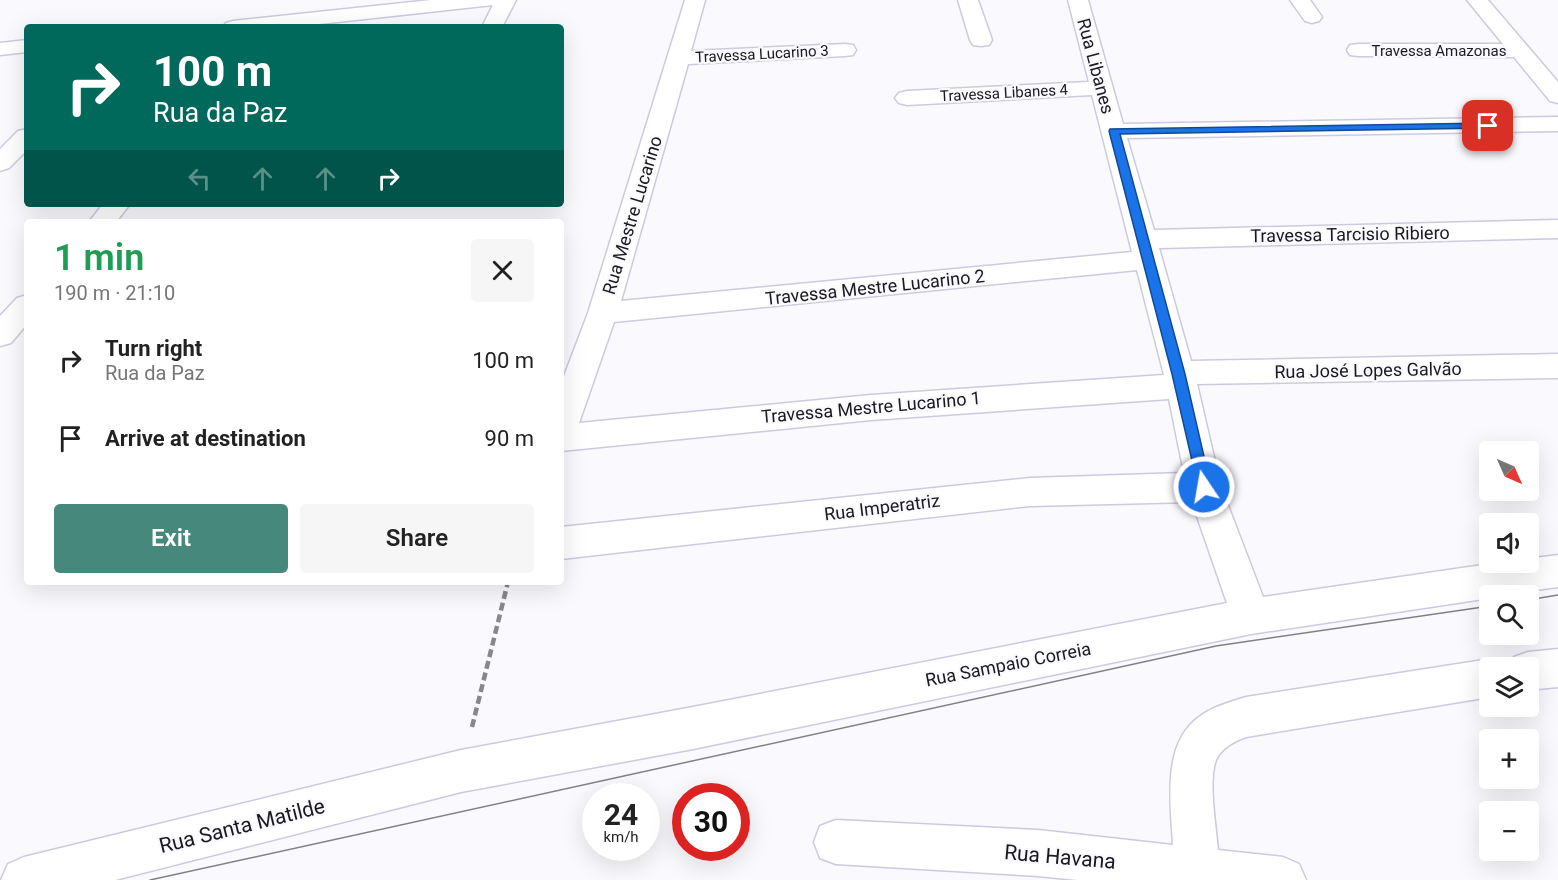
<!DOCTYPE html>
<meta charset="utf-8">
<style>
:root{--surface:#fff;--page:#f6f6f6;--text:#222;--muted:#767676;--accent:#46897c}
body{margin:0;font-family:Roboto,sans-serif;background:var(--page);color:var(--text);height:100vh;display:flex;flex-direction:column;font-size:22px;white-space:nowrap}
*{box-sizing:border-box;margin:0}
p{font-size:20px;color:var(--muted)}
.icon{flex:none;width:33px;height:33px;fill:none;stroke:currentColor;stroke-width:2;stroke-linecap:round;stroke-linejoin:round}
.map{position:relative;flex:1;overflow:hidden}
.details{position:absolute;left:24px;top:219px;width:540px;height:366px;display:flex;flex-direction:column;background:var(--surface);border-radius:6px;box-shadow:0 6px 24px #0002}
.details>*{flex:none}
.guide{position:absolute;left:24px;top:24px;width:540px;height:183px;border-radius:6px;box-shadow:0 6px 24px #0002;background:#00695c;color:#fff;overflow:hidden}
.needle{width:39px;rotate:135deg}
.controls{position:absolute;left:1479px;top:441px;display:grid;gap:12px}
.controls a{display:grid;place-items:center;width:60px;height:60px;border-radius:6px;background:var(--surface);box-shadow:0 6px 24px #0002;font-size:30px}
.speed{position:absolute;left:582px;top:783px;display:flex;gap:12px;font-size:30px;font-weight:700;text-align:center}
.speed>*{display:grid;place-content:center;width:78px;height:78px;border-radius:50%;background:var(--surface);box-shadow:0 6px 24px #0002;line-height:1}
.speed small{font-size:15px;font-weight:400}
.speed .limit{border:9px solid #d22;background:#fff;color:#111}
.pin{position:absolute;display:grid;place-items:center;width:51px;height:51px;color:#fff;margin:-26px;border-radius:12px;box-shadow:0 3px 9px #0006}
.me{position:absolute;width:66px;margin:-33px;rotate:348deg;stroke-linejoin:round;filter:drop-shadow(0 0 4px #0008)}
.turn{display:flex;align-items:center;gap:21px;height:126px;padding:0 30px;font-size:27px}
.turn .icon{width:78px;height:78px;stroke-width:2.5}
.turn b{display:block;font-size:42px;line-height:51px}
.lanes{display:flex;align-items:center;height:57px;padding:0 30px;background:#0003;justify-content:center;gap:30px;direction:ltr}
.lanes .off{opacity:.35}
.round{display:grid;place-items:center;flex:none;width:63px;height:63px;border-radius:6px;background:var(--page)}
.overview{display:flex;align-items:center;justify-content:space-between;height:102px;padding:0 30px}
h1{font-size:36px;font-weight:600;line-height:45px;color:#1e9e55}
.primary-button{display:flex;gap:12px;margin-top:auto;padding:12px 30px}
.primary-button a{flex:1;height:69px;border-radius:6px;background:var(--accent);color:#fff;font-size:24px;font-weight:600;line-height:69px;text-align:center}
.primary-button a+a{background:var(--page);color:var(--text)}
ul{padding:0;list-style:none}
li{display:flex;align-items:center;gap:18px;height:78px;padding:0 30px}
li div{flex:1}
li b{display:block;font-size:22px}
li em{font-style:normal}
.map>svg:first-child{display:block}
</style>
<div class="map">
<svg width="1558" height="880" viewBox="0 0 1558 880">
<rect width="100%" height="100%" fill="#faf9fd"/>
<g fill="none" stroke-linecap="round" stroke-linejoin="round">
<defs>
<g id="minor">
<path d="M431,0H516L502,27H482L493,5L292,27H223L226,23L233,21Z"/>
<path d="M685,0H705L691,51L845,44L853,45L856,50L853,55L845,56L688,64L621,301L1132,252L1092,95L907,105L899,103L895,98L899,93L907,91L1089,82L1068,0H1088L1123,124L1558,117V131L1127,138L1154,230L1558,220V238L1159,248L1191,361L1558,354V378L1197,384L1221,487L1263,597L1503,562H1528V559L1558,555V587L1490,596V598L1251,634L693,749L461,792L115,880H1L8,864L24,857L461,750L693,707L1227,603L1192,502L1030,506L561,559V527L1030,478L1184,473L1169,399L871,420L561,451V384L588,313ZM1137,270L1164,375L871,395L579,423L614,322Z"/>
<path d="M958,0H978L992,40L989,45L981,46L973,45L970,40Z"/>
<path d="M1290,0H1310L1322,17L1319,21L1312,23L1305,21Z"/>
<path d="M1467,0H1488L1558,82V103L1550,101L1514,57L1358,56L1350,55L1347,50L1350,45L1358,44H1503Z"/>
<path d="M27,40V52L0,55V43Z"/>
<path d="M27,129V150L9,168L0,171V149L18,131Z"/>
<path d="M103,204H130L116,222H89Z"/>
<path d="M27,295V324L11,343L0,346V316L17,298Z"/>
<path d="M1558,649V687L1528,690V668H1510L1514,657L1528,652Z"/>
<path d="M1490,659L1504,664L1505,668H1490V697L1246,737C1235,741 1221,748 1216,760C1208,781 1216,826 1218,850L1283,857L1299,864L1306,880H1078L1038,876L836,864L820,858L814,842L820,826L836,820L1038,830L1173,845C1171,805 1161,744 1199,717C1212,707 1230,702 1246,697Z"/>
</g>
</defs>
<use href="#minor" stroke="#cccadf" stroke-width="3"/>
<path stroke="#88878c" stroke-width="4.5" stroke-dasharray="8 4" stroke-linecap="butt" d="M472,727L508,582"/>
<use href="#minor" fill="#fff" fill-rule="evenodd"/>
<g stroke="#818086" stroke-width="1.5">
<path d="M1528,600L1558,595"/>
<path d="M150,880L1216,646L1490,606"/>
</g>
</g>
<path fill="#1a73e8" stroke="#114b97" stroke-width="1.5" d="M1488,123H1491V128L1120,134L1185,374L1211,487L1209,491H1199L1172,374L1109,131L1110,129Z"/>
<g text-anchor="middle" dominant-baseline="central" stroke-width="4.5" stroke-linejoin="round" paint-order="stroke">
<g font-size="15" fill="#1a1920" stroke="#faf9fd">
<text x="1439" y="51">Travessa Amazonas</text>
<text transform="translate(762 54) rotate(-3)">Travessa Lucarino 3</text>
<text transform="translate(1004 93) rotate(-3)">Travessa Libanes 4</text>
</g>
<g font-size="18" fill="#1a1920" stroke="#faf9fd">
<text transform="translate(1096 66) rotate(75)">Rua Libanes</text>
<text transform="translate(632 215) rotate(-73)">Rua Mestre Lucarino</text>
<text transform="translate(1350 234) rotate(-1)">Travessa Tarcisio Ribiero</text>
<text transform="translate(875 287) rotate(-6)">Travessa Mestre Lucarino 2</text>
<text transform="translate(1368 370) rotate(-1)">Rua José Lopes Galvão</text>
<text transform="translate(871 407) rotate(-5)">Travessa Mestre Lucarino 1</text>
<text transform="translate(882 507) rotate(-7)">Rua Imperatriz</text>
<text transform="translate(1008 664) rotate(-11)">Rua Sampaio Correia</text>
</g>
<g font-size="21" fill="#1a1920" stroke="#faf9fd">
<text transform="translate(242 826) rotate(-14)">Rua Santa Matilde</text>
<text transform="translate(1060 857) rotate(5)">Rua Havana</text>
</g>
</g>
</svg>
<div class="controls">
<a><svg class="needle" viewBox="-14 -14 28 28"><path d="M0-13l5 13h-10z" fill="#e53935"/><path d="M0 13l5-13h-10z" fill="#767676"/></svg></a>
<a><svg class="icon" aria-label="sound" viewBox="0 0 24 24"><path d="M4 9h4l5-4v14l-5-4H4zM17 9q2 3 0 6"/></svg></a>
<a><svg class="icon" aria-label="search" viewBox="0 0 24 24"><circle cx="10" cy="10" r="6"/><path d="M15 15l6 6"/></svg></a>
<a><svg class="icon" aria-label="layers" viewBox="0 0 24 24"><path d="M12 4l9 5-9 5-9-5zM3 14l9 5 9-5"/></svg></a>
<a>+</a>
<a>−</a>
</div>
<div class="speed"><div>24<small>km/h</small></div><div class="limit">30</div></div>
<div class="pin" style="left:1488px;top:126px;background:#d93025"><svg class="icon" aria-label="arrive" viewBox="0 0 24 24"><path d="M6 21V4h12l-3 4 3 4H6"/></svg></div>
<svg class="me" style="left:1204px;top:487px" viewBox="-20 -20 40 40"><circle r="17" fill="#1a73e8" stroke="#fff" stroke-width="3"/><path d="M0-11L8 9 0 5-8 9z" fill="#fff"/></svg>
<div class="guide">
<div class="turn"><svg class="icon" aria-label="right" viewBox="0 0 24 24"><path d="M7 20v-9h11M14 6l5 5-5 5"/></svg><div><b>100 m</b>Rua da Paz</div></div>
<div class="lanes"><svg class="icon off" aria-label="left" viewBox="0 0 24 24"><path d="M17 20v-9H6M10 6l-5 5 5 5"/></svg><svg class="icon off" aria-label="ahead" viewBox="0 0 24 24"><path d="M12 20V5M6 11l6-6 6 6"/></svg><svg class="icon off" aria-label="ahead" viewBox="0 0 24 24"><path d="M12 20V5M6 11l6-6 6 6"/></svg><svg class="icon" aria-label="right" viewBox="0 0 24 24"><path d="M7 20v-9h11M14 6l5 5-5 5"/></svg></div>
</div>
<section class="details">
<div class="overview"><div><h1>1 min</h1><p>190 m · 21:10</p></div><a class="round"><svg class="icon" aria-label="close" viewBox="0 0 24 24"><path d="M6 6l12 12M18 6L6 18"/></svg></a></div>
<ul>
<li><svg class="icon" aria-label="right" viewBox="0 0 24 24"><path d="M7 20v-9h11M14 6l5 5-5 5"/></svg><div><b>Turn right</b><p>Rua da Paz</p></div><em>100 m</em></li>
<li><svg class="icon" aria-label="arrive" viewBox="0 0 24 24"><path d="M6 21V4h12l-3 4 3 4H6"/></svg><div><b>Arrive at destination</b></div><em>90 m</em></li>
</ul>
<div class="primary-button"><a>Exit</a><a>Share</a></div>
</section>
</div>
